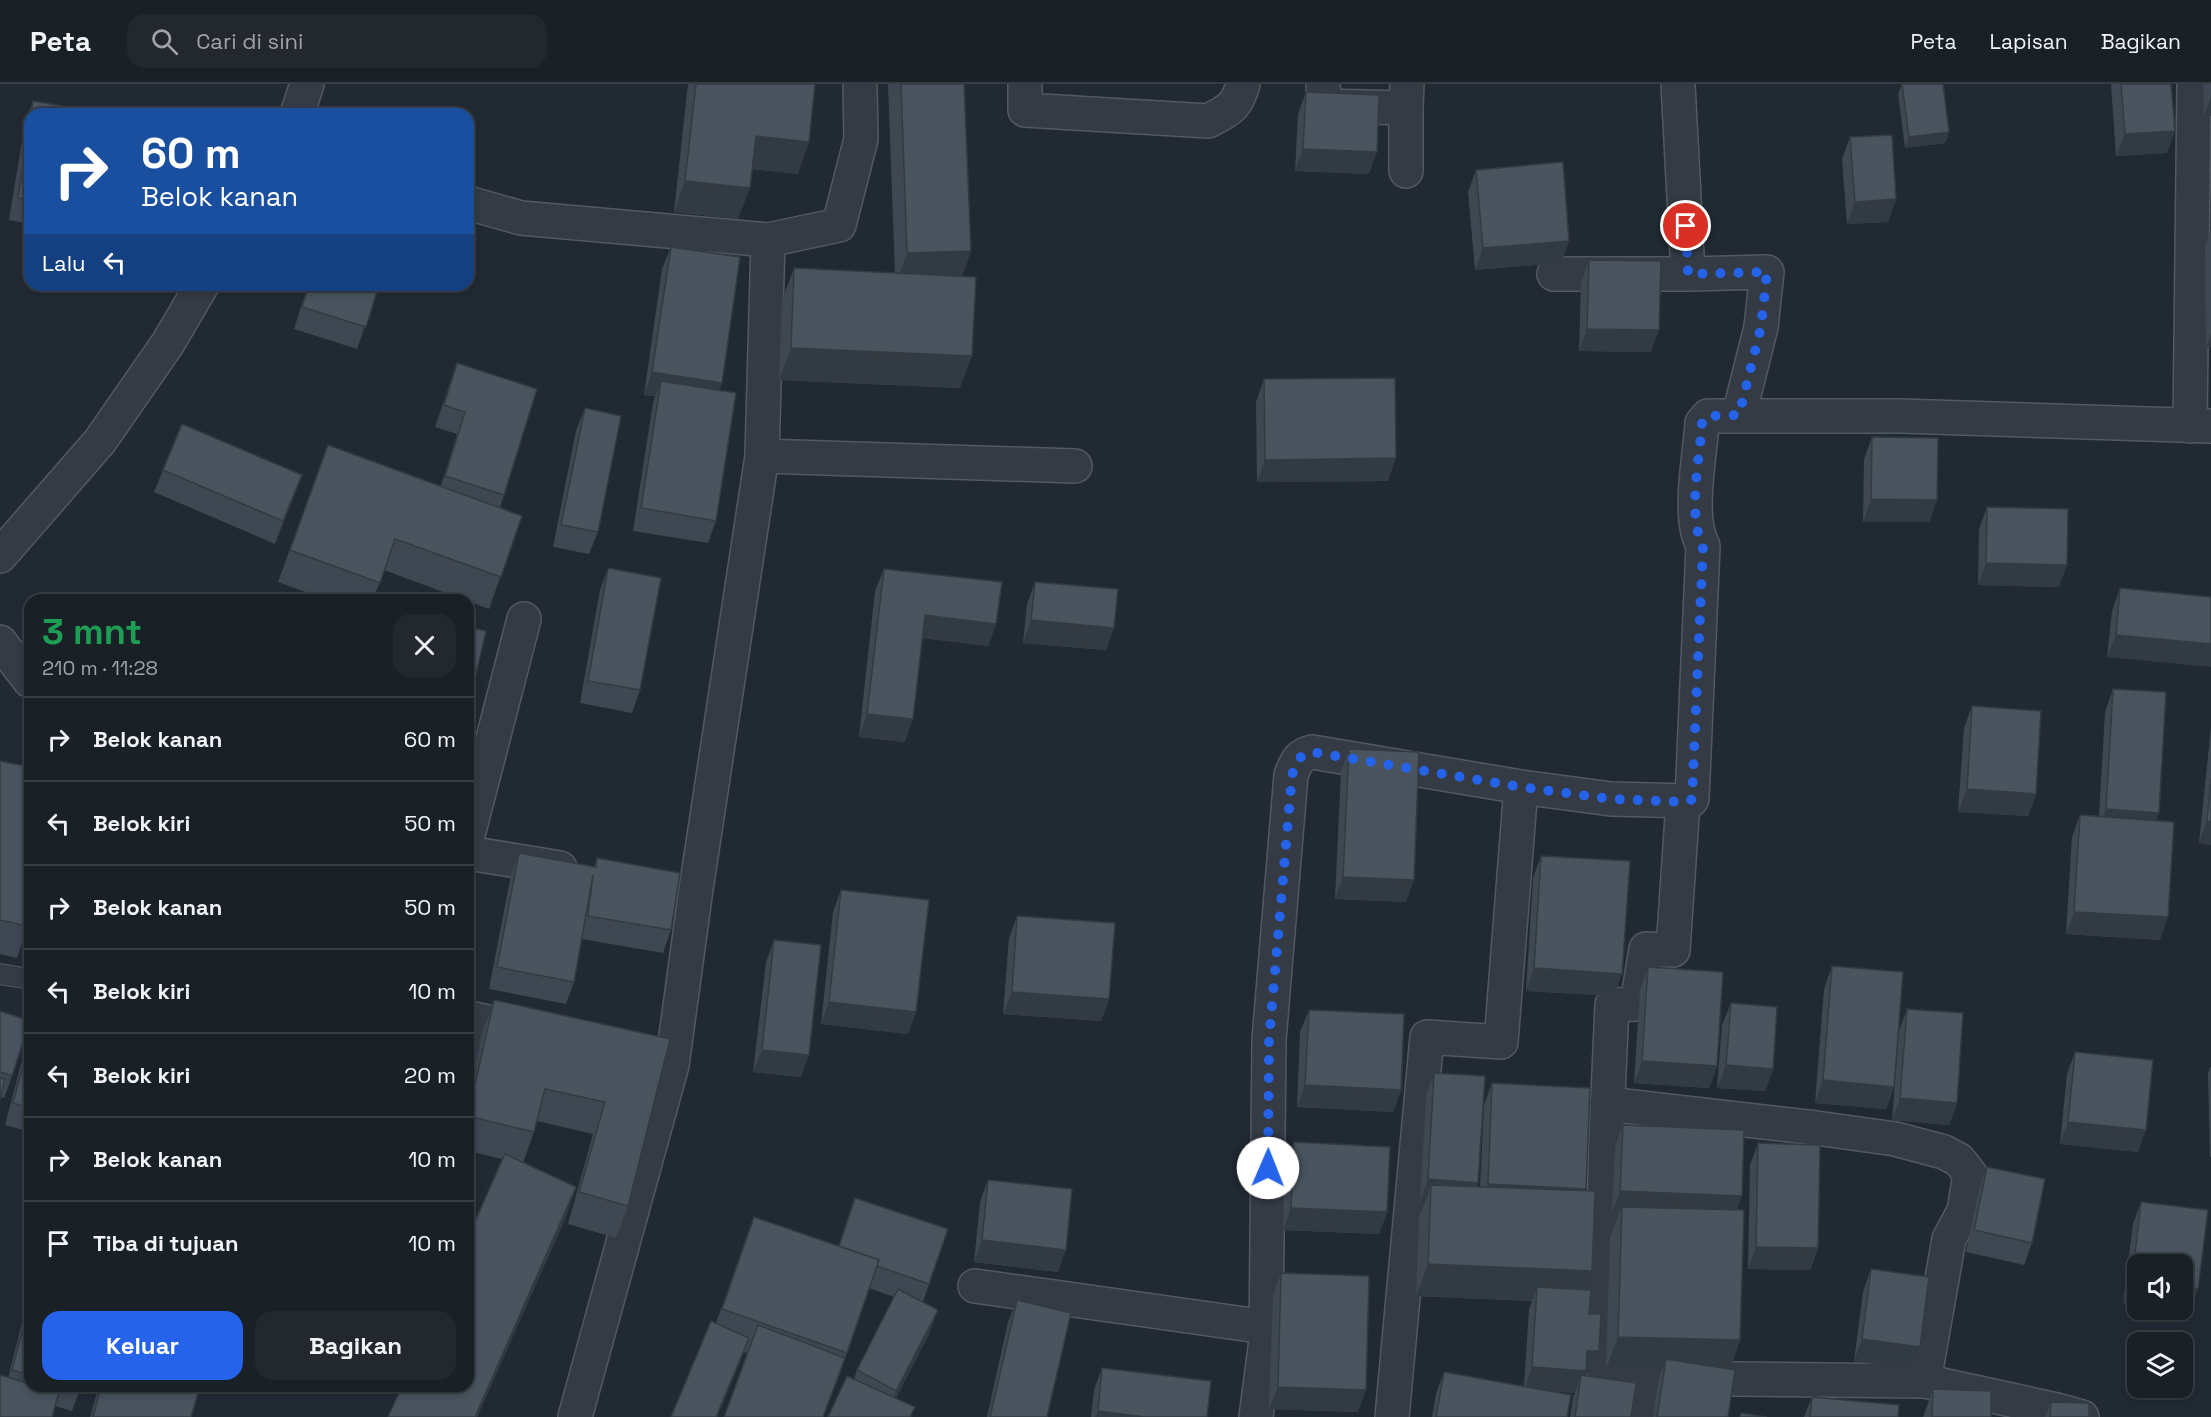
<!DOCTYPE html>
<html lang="id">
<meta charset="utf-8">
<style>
:root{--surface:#192026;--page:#22282e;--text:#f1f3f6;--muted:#9fa3a7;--line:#373e43;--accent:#2563eb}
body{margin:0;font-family:"Space Grotesk",sans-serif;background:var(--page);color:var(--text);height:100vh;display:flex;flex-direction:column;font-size:22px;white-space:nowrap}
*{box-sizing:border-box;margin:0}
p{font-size:20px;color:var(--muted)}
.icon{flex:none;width:33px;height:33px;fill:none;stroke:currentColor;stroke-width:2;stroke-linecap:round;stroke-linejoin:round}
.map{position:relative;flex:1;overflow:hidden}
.side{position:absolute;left:24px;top:510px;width:450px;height:798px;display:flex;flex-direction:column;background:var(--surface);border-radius:18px;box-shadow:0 3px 9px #0003,0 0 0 2px var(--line)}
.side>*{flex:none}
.hud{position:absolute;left:24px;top:24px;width:450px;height:183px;border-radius:18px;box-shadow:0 3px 9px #0003,0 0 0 2px var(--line);background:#1a4fa0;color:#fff;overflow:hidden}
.fabs{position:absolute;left:2127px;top:1170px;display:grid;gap:12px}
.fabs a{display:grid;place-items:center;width:66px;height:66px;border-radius:12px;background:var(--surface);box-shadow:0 3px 9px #0003,0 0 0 2px var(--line);font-size:30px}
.pin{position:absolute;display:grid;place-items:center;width:51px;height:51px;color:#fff;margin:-26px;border:3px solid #fff;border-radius:50%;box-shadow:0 2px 6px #0007}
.me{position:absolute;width:66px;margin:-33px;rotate:1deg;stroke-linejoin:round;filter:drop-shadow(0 0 4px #0008)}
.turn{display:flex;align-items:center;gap:21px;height:126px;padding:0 18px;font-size:27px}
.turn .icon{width:78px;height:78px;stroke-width:2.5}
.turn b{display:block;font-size:42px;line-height:51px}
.then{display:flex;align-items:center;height:57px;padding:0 18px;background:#0003;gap:12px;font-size:22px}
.round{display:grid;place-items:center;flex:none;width:63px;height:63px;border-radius:18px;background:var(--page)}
.head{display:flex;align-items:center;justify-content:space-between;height:102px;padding:0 18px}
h1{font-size:36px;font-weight:600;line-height:45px;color:#1e9e55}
.cta{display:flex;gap:12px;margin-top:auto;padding:12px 18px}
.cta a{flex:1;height:69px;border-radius:18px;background:var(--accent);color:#fff;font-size:24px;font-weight:600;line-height:69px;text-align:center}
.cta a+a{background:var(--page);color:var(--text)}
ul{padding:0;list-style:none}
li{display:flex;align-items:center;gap:18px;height:84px;padding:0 18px;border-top:2px solid var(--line)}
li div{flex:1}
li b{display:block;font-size:22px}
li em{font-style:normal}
header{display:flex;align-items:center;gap:36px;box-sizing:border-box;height:84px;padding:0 30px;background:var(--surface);border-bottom:2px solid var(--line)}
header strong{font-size:28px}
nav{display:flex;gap:33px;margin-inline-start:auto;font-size:21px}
.search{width:420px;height:54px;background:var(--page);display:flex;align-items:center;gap:15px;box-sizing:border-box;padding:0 21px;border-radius:18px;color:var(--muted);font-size:22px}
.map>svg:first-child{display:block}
</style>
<header>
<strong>Peta</strong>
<div class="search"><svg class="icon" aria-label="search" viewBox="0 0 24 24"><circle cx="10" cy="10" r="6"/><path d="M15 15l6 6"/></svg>Cari di sini</div>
<nav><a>Peta</a><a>Lapisan</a><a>Bagikan</a></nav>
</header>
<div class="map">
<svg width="2211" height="1333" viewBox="0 0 2211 1333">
<rect width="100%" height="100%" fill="#212a33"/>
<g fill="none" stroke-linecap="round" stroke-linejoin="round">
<defs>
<path id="lane" d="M0,890L30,895"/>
<g id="street">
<path d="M1025,0V26L1208,37C1228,27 1237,23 1243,0"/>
<path d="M1323,0L1325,22L1406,24L1407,0"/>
<path d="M1678,0L1688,190L1767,188L1761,243L1739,331"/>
<path d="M297,30L307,0"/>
<path d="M1406,87V24"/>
<path d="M468,119L521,134L768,156L839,141L861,55L860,0"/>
<path d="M1554,190H1688"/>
<path d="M2190,342L2194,0"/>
<path d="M762,372L1075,382"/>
<path d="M0,472L100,357L168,259L202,201"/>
<path d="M0,558L30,597"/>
<path d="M1683,718L1673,866L1646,865L1637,920L1612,921L1606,1056L1600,1265L1604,1288L1620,1293L1647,1294L1924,1297L2057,1326L2082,1333"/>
<path d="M468,751L524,535"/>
<path d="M468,769L560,784"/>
<path d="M468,964L475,935L530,948"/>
<path d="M1607,1020L1816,1044L1895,1055L1944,1068L1959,1076L1970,1090L1964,1127L1949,1155L1924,1297"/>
<path d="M975,1202L1266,1243"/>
<path d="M575,1333L672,981L696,805L762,372L768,156"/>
<path d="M1256,1333L1266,1256L1269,956L1291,691C1296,679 1298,671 1312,668L1521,703L1611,715L1690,717L1692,715L1703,462C1687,433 1700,373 1702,339L1708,332H1901L2211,342"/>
<path d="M1392,1333L1427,953L1501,958L1521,703"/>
<path d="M1641,1333L1647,1294"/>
</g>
</defs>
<use href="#lane" stroke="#525962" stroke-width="22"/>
<use href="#street" stroke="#525962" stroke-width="36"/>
<use href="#lane" stroke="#343b44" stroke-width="20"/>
<use href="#street" stroke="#343b44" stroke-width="33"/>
</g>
<g fill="#3f4852">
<path d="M688,0H815L798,90L752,85L738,135L674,128Z"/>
<path d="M888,0H964L971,167L962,192L960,304L779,296L782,216L794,184L895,189Z"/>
<path d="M1902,0H1943L1949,48L1945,59L1905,64L1898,10Z"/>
<path d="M2111,0H2171L2167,69L2116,72Z"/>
<path d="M2203,0H2211V32H2204Z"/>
<path d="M1306,8L1369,90L1295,87L1298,30Z"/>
<path d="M33,17L102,30H30V140L9,136L25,39Z"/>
<path d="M1850,53L1896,115L1888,138L1847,140L1842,75Z"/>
<path d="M1476,86L1569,157L1561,179L1475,186L1468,108Z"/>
<path d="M2211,146V263H2206L2205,163Z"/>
<path d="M671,163L719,306L716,437L708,459L633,447L653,319L655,312L644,311L662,185Z"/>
<path d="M1589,176L1651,268L1579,267L1581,198Z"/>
<path d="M308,201H379L357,265L294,245Z"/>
<path d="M457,279L504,411L500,423L522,432L489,525L468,517V516H465L384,486L373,516H328L278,498L328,361L441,402L457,350L435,343Z"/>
<path d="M1264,295L1388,397L1257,398L1256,318Z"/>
<path d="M585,324L598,448L589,470L553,463L576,347Z"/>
<path d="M1872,353L1937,416L1929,438H1863L1864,375Z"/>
<path d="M163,386L302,391L275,460L154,408Z"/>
<path d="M1987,423L2059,503L1978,501L1979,445Z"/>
<path d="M608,484L640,606L632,629L580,619L600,506Z"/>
<path d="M884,485L996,540L988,562L922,554L905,658L859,653L875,507Z"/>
<path d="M1035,498L1114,544L1106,566L1023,559L1027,520Z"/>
<path d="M2120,504L2211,513L2107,573L2112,527Z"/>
<path d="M2113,605L2157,736L2160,856L2066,850L2072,753L2080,731L2099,732L2105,628Z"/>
<path d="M1972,622L2036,710L2028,732L1958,728L1964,644Z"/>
<path d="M2211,643V761L2199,759Z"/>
<path d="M1349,665L1406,818L1335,815L1341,687Z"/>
<path d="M0,677L28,842L17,874L0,870Z"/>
<path d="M519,769L594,783L597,774L671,846L663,869L582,855L574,898L566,920L489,905L511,791Z"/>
<path d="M1541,772L1614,912L1526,907L1533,794Z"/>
<path d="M841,806L916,928L908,950L821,940L833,828Z"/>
<path d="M1017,832L1109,915L1101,937L1003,930L1009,854Z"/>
<path d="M774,856L801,993L753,988L766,878Z"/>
<path d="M1832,882L1894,1003L1886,1025L1815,1019L1824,905Z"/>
<path d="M1648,883L1717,982L1709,1004L1634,999L1640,906Z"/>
<path d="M494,916L670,955L628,1122L616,1154L568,1140L593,1050L537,1037L534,1048L523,1079L576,1103L565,1135L477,1333H388L502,1075L468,1067V1013L483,947Z"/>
<path d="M1731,919L1773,985L1765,1007L1717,1004L1722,941Z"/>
<path d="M1907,925L1957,1019L1949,1041L1892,1036L1899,947Z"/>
<path d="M1309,926L1401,1006L1393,1028L1297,1023L1300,948Z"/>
<path d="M0,927L12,992L4,1014L1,1013L0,1016Z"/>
<path d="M30,946V1048L5,1041Z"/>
<path d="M2075,968L2138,1068L2060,1060L2067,990Z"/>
<path d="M2211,982V1073H2210L2208,989Z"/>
<path d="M1434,989L1477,1103H1480L1484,1021L1492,999L1586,1105L1585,1107L1592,1187L1585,1206L1589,1230L1599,1267L1591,1290L1585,1289L1584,1291L1631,1333H1570L1573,1313L1575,1309L1550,1307L1567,1333H1432L1436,1310L1444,1288L1524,1302L1529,1225L1532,1217L1416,1212L1419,1133L1425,1118H1420L1426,1011Z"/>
<path d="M1623,1041L1742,1112L1736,1126L1740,1256L1730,1285L1728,1333H1653L1658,1298L1662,1286L1606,1285L1610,1154L1619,1129H1612L1615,1063Z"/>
<path d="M1294,1058L1387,1128L1379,1150L1283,1146L1285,1081Z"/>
<path d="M1758,1059L1818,1164L1810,1186L1748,1185L1750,1081Z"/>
<path d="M1987,1083L2032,1159L2024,1181L1966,1168L1979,1105Z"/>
<path d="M988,1096L1058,1188L974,1178L980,1118Z"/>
<path d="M855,1114L929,1200L923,1218L930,1248L896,1314L915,1323L911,1333H828L854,1295L857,1286L894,1213L869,1204L836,1301L744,1268L717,1333H671L716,1239L754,1133L839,1162Z"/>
<path d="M2141,1118L2190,1228L2123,1219L2133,1140Z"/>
<path d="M1871,1185L1920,1263L1912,1285L1854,1277L1863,1208Z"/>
<path d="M1281,1189L1358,1328L1269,1325L1273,1211Z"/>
<path d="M1017,1216L1047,1333H987L1008,1238Z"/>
<path d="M29,1221H30V1302H81L72,1327L55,1322L8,1294L21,1243Z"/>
<path d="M1102,1284L1207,1333H1091L1094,1306Z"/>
<path d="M99,1302H200L191,1333H90Z"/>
<path d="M1933,1305L1991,1333H1923Z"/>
<path d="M1812,1313L1898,1333H1804Z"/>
<path d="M2051,1318L2089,1333H2045Z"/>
</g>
<g fill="#333b42">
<path d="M2211,13V32H2204Z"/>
<path d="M2175,47L2167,69L2116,72L2125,50Z"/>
<path d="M1949,48L1945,59L1905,64L1909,53Z"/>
<path d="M756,52L809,58L798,90L744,84Z"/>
<path d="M1303,65L1377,68L1369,90L1295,87Z"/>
<path d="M685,97L750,104L738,135L674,128Z"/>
<path d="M1896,115L1888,138L1847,140L1855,118Z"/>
<path d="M1569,157L1561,179L1475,186L1483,164Z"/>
<path d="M971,167L959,199L896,201L907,169Z"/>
<path d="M1587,245L1659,246L1651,268L1579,267Z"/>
<path d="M2211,250V263H2206Z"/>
<path d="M791,264L972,272L960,304L779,296Z"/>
<path d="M652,288L722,299L714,321L661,297L655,312L644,311Z"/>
<path d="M1396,374L1388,397L1257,398L1265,376Z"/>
<path d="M302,391L294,413L275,460L283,437Z"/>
<path d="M1871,415L1937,416L1929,438H1863Z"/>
<path d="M1986,479L2067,481L2059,503L1978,501Z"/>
<path d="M925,531L996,540L988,562L917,553Z"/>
<path d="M1031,536L1114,544L1106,566L1023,559Z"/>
<path d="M2116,551L2211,560V583L2107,573Z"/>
<path d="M867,630L913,635L905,658L859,653Z"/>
<path d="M1967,705L2036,710L2028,732L1958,728Z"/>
<path d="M2106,725L2159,729L2151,751L2098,748Z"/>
<path d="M2207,737L2211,738V761L2199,759Z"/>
<path d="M1343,793L1414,796L1406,818L1335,815Z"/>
<path d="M2074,828L2168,833L2160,856L2066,850Z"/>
<path d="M1534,884L1622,890L1614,912L1526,907Z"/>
<path d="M1012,908L1109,915L1101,937L1003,930Z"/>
<path d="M829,918L916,928L908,950L821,940Z"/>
<path d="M762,966L809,971L801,993L753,988Z"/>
<path d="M1642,977L1717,982L1709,1004L1634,999Z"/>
<path d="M1726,981L1773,985L1765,1007L1717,1004Z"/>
<path d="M1823,996L1894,1003L1886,1025L1815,1019Z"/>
<path d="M1305,1001L1401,1006L1393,1028L1297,1023Z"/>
<path d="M1900,1014L1957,1019L1949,1041L1892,1036Z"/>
<path d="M2068,1038L2146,1046L2138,1068L2060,1060Z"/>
<path d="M1428,1095L1478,1099L1470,1121L1431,1101L1425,1118H1420Z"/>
<path d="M1488,1100L1586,1105L1578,1127L1479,1122Z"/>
<path d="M576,1103L565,1135L477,1333H475Z"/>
<path d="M1620,1107L1742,1112L1734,1134L1622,1123L1619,1129H1612Z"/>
<path d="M1291,1124L1387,1128L1379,1150L1283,1146Z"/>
<path d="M982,1156L1066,1166L1058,1188L974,1178Z"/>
<path d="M1756,1163L1818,1164L1810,1186L1748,1185Z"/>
<path d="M1428,1180L1592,1187L1581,1219L1537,1203L1532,1217L1416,1212Z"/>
<path d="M2132,1196L2138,1197V1221L2123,1219Z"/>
<path d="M2182,1203L2198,1205L2190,1228L2174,1226H2182Z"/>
<path d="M938,1226L930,1248L888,1329L896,1307Z"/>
<path d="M1618,1253L1740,1256L1729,1288L1666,1275L1662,1286L1606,1285Z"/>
<path d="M749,1254L741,1276L717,1333H716Z"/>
<path d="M1862,1255L1920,1263L1912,1285L1854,1277Z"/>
<path d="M1587,1267H1599L1591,1290L1585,1289L1579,1306L1581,1291L1575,1309L1524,1305L1532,1283Z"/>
<path d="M1278,1303L1366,1306L1358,1328L1269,1325Z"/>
<path d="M1098,1327L1144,1333H1095Z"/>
</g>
<g fill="#49545f" stroke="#333b42" stroke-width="1.5">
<path d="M696,0H815L809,58L756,52L750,104L685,97Z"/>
<path d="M901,0H964L971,167L907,169Z"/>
<path d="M1902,0H1943L1949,48L1909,53Z"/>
<path d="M2121,0H2171L2175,47L2125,50Z"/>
<path d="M1306,8L1379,11L1377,68L1303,65Z"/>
<path d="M33,17L102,29V30H31Z"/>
<path d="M30,38V116L18,114Z"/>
<path d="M1892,51L1896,115L1855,118L1850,53Z"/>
<path d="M1563,78L1569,157L1483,164L1476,86Z"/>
<path d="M671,163L740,173L722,299L652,288Z"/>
<path d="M1589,176L1661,177L1659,246L1587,245Z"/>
<path d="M794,184L976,193L972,272L791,264Z"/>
<path d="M309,201H379L366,243L302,223Z"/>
<path d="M457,279L537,305L504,411L445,392L465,328L444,321Z"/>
<path d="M1395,294L1396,374L1265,376L1264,295Z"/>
<path d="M661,297L736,309L716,437L641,424Z"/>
<path d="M585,324L621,332L598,448L561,441Z"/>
<path d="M182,340L302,391L283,437L163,386Z"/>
<path d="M1872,353L1938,354L1937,416L1871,415Z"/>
<path d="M328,361L522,432L501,493L395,455L380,499L290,466Z"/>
<path d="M1987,423L2068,425L2067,481L1986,479Z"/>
<path d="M608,484L661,494L640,606L588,597Z"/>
<path d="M884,485L1002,498L996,540L925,531L913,635L867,630Z"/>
<path d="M1035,498L1118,505L1114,544L1031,536Z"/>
<path d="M2120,504L2211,513V560L2116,551Z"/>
<path d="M468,543L486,547L468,625Z"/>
<path d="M2113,605L2166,608L2159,729L2106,725Z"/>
<path d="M1972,622L2041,627L2036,710L1967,705Z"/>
<path d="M1349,665L1419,668L1414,796L1343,793Z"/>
<path d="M0,677L30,683V835L28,842L0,836Z"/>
<path d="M2211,695V738L2207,737Z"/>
<path d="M2080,731L2174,738L2168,833L2074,828Z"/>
<path d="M519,769L596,783L597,774L680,789L671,846L588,832L593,791L574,898L497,883Z"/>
<path d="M1541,772L1630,777L1622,890L1534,884Z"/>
<path d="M841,806L929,816L916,928L829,918Z"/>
<path d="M1017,832L1115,839L1109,915L1012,908Z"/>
<path d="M774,856L821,861L809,971L762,966Z"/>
<path d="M1832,882L1903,888L1894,1003L1823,996Z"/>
<path d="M1648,883L1723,888L1717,982L1642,977Z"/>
<path d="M494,916L670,955L628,1122L579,1108L605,1018L545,1005L534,1048L468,1032Z"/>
<path d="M1731,919L1777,923L1773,985L1726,981Z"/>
<path d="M1907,925L1963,929L1957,1019L1900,1014Z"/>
<path d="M1309,926L1404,930L1401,1006L1305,1001Z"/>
<path d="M0,927L30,937L12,992L0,988Z"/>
<path d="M30,955V1024L13,1019Z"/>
<path d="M2075,968L2153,976L2146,1046L2068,1038Z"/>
<path d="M1434,989L1485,992L1478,1099L1428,1095Z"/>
<path d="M0,994L5,995L0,1016Z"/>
<path d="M1492,999L1590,1004L1586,1105L1488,1100Z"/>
<path d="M1623,1041L1744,1046L1742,1112L1620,1107Z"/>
<path d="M1294,1058L1390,1063L1387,1128L1291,1124Z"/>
<path d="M1758,1059L1820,1061L1818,1164L1756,1163Z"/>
<path d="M505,1070L576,1103L475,1333H388L402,1302H468V1153Z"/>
<path d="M1987,1083L2045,1095L2032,1159L1974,1146Z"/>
<path d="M988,1096L1072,1105L1066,1166L982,1156Z"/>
<path d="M1431,1101L1595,1107L1592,1187L1428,1180Z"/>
<path d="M855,1114L948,1145L929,1200L877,1182L879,1176L839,1162Z"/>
<path d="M2141,1118L2208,1126L2198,1205L2182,1203V1180H2138V1197L2132,1196Z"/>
<path d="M1622,1123L1744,1126L1740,1256L1618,1253Z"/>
<path d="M754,1133L879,1176L847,1269L722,1225Z"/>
<path d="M1871,1185L1929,1193L1920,1263L1862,1255Z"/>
<path d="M1281,1189L1369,1192L1366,1306L1278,1303Z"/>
<path d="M1537,1203L1591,1206L1589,1230H1601L1599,1267H1587L1586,1287L1532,1283Z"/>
<path d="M898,1205L938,1226L896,1307L857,1286Z"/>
<path d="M1017,1216L1071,1229L1047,1333H990Z"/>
<path d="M29,1221H30V1291L12,1286Z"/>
<path d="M711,1237L749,1254L716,1333H671Z"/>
<path d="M758,1241L845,1274L823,1333H724Z"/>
<path d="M1666,1275L1735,1286L1728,1333H1657Z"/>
<path d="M1102,1284L1211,1297L1207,1333H1144L1098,1327Z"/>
<path d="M1444,1288L1571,1311L1567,1333H1436Z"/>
<path d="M0,1291L30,1300V1302H38L59,1308L52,1333H0Z"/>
<path d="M1581,1291L1636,1299L1631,1333H1575Z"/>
<path d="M847,1292L915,1323L910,1333H828Z"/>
<path d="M70,1302H81L80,1305Z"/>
<path d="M101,1302H200L191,1333H93Z"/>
<path d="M1933,1305L1991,1307V1333H1932Z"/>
<path d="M1812,1313L1899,1321L1898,1333H1810Z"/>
<path d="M2051,1318L2089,1319V1333H2050Z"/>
<path d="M1741,1329L1767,1333H1740Z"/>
</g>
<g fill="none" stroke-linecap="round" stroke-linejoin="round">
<path stroke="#2563eb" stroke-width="10" stroke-dasharray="0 18" d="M1268,1084L1269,956L1292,691C1296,679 1298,671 1312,668L1521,703L1611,715L1683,718L1690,717L1692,715L1703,462C1687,433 1700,373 1702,339L1707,332L1739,331L1761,243L1767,188L1688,190L1686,142"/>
</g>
</svg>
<div class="fabs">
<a><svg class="icon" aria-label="sound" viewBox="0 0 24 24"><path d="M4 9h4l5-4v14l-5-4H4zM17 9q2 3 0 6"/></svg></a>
<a><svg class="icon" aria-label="layers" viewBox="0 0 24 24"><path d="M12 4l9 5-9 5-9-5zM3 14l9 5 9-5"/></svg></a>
</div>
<div class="pin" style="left:1686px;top:142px;background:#d93025"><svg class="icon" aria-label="arrive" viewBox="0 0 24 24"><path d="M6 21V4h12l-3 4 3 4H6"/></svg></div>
<svg class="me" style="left:1268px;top:1084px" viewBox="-20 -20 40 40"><circle r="19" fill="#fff"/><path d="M0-13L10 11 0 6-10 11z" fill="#2563eb"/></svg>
<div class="hud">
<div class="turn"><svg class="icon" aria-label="right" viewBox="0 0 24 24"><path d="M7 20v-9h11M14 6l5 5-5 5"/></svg><div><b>60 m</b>Belok kanan</div></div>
<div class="then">Lalu<svg class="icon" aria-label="left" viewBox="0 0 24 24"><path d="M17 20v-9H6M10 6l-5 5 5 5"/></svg></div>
</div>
<section class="side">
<div class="head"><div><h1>3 mnt</h1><p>210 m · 11:28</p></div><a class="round"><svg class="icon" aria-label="close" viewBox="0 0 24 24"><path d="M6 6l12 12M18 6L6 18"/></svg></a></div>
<ul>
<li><svg class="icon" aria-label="right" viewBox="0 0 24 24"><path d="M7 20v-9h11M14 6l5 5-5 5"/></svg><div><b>Belok kanan</b></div><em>60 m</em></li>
<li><svg class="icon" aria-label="left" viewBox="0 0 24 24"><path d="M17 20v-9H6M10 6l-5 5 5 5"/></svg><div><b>Belok kiri</b></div><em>50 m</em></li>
<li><svg class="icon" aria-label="right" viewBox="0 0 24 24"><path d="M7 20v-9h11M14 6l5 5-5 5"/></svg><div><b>Belok kanan</b></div><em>50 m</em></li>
<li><svg class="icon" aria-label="left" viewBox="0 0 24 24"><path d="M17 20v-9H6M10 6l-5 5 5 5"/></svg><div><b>Belok kiri</b></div><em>10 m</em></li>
<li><svg class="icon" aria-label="left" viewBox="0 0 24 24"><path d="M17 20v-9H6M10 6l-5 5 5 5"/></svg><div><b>Belok kiri</b></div><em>20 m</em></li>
<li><svg class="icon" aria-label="right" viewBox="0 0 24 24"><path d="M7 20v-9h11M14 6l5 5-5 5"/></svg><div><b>Belok kanan</b></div><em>10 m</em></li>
<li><svg class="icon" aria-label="arrive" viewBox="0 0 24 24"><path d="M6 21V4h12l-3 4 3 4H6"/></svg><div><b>Tiba di tujuan</b></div><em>10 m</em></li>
</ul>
<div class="cta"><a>Keluar</a><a>Bagikan</a></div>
</section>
</div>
